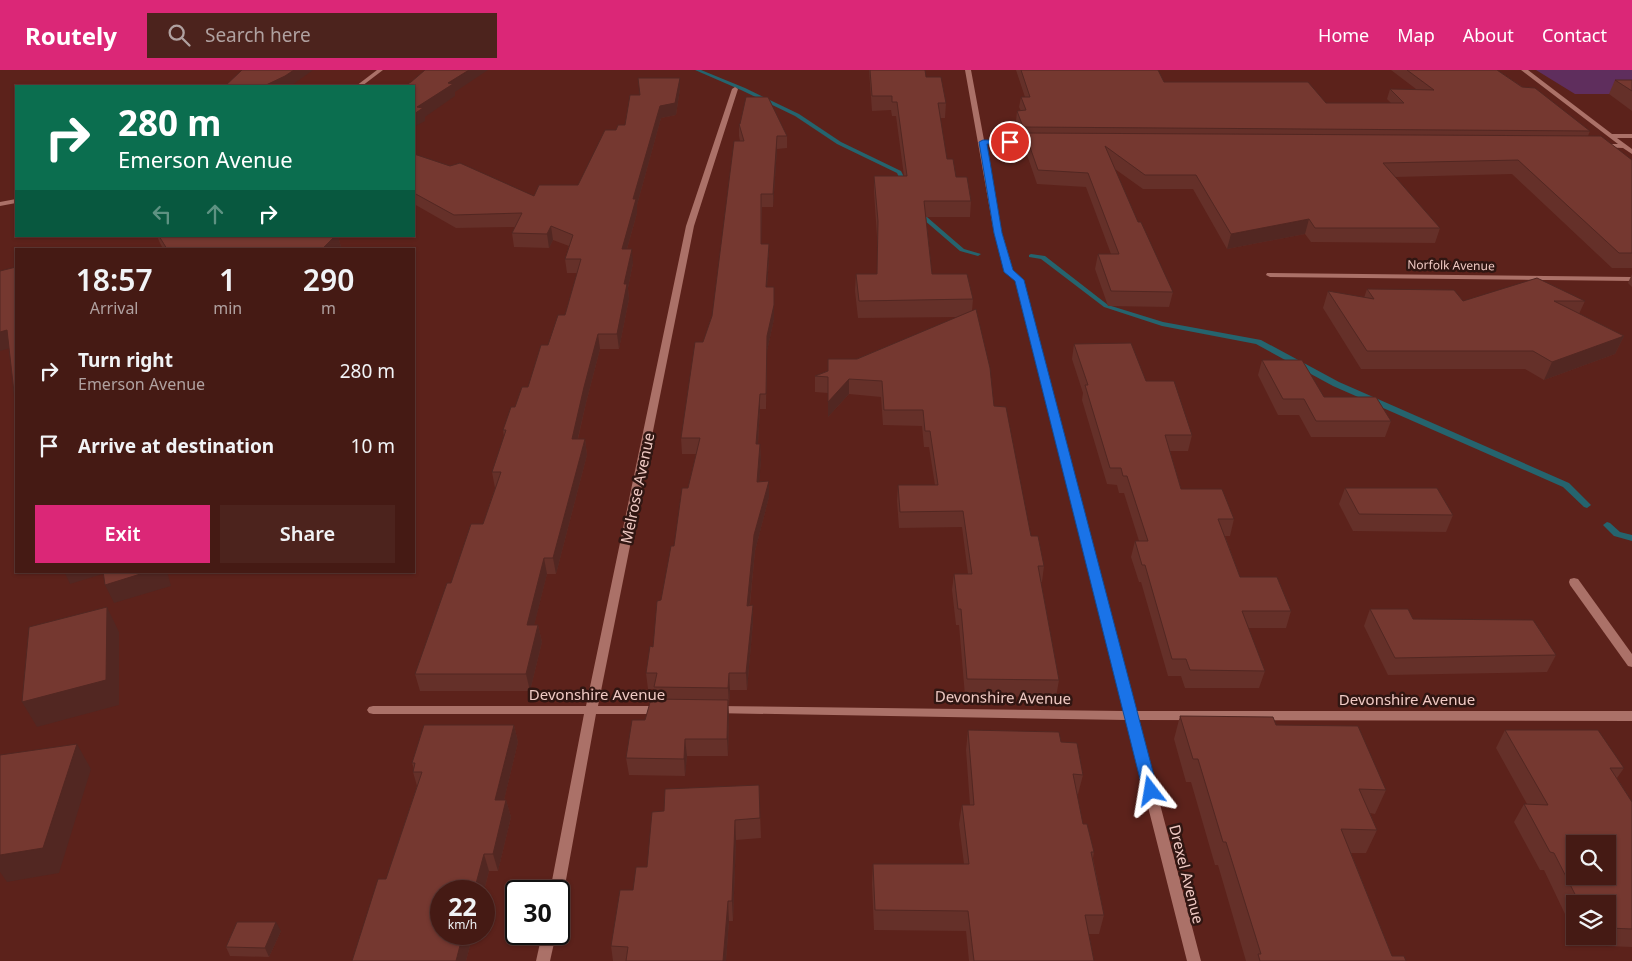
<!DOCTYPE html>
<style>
:root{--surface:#451a14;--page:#4c231d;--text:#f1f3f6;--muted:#b0a1a0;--line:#5d3834;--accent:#db2777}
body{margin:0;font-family:"Noto Sans",sans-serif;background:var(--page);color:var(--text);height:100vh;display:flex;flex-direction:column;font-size:19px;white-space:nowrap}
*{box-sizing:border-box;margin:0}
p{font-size:16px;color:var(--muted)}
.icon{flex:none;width:28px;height:28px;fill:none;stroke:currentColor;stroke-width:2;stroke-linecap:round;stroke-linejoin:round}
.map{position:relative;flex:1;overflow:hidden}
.drawer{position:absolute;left:15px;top:178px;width:400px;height:325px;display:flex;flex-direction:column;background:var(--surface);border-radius:0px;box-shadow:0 1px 4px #0004,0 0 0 1px var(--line)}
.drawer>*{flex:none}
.top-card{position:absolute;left:15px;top:15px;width:400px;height:152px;border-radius:0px;box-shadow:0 1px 4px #0004,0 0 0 1px var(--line);background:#0b6e4f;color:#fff;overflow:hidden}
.controls{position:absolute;left:1566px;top:765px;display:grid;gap:10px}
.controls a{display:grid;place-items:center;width:50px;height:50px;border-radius:0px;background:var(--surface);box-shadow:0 1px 4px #0004,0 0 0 1px var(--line);font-size:25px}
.speed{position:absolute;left:430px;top:810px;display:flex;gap:10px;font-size:25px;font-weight:700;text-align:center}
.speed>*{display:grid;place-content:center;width:65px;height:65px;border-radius:50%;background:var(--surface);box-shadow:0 1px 4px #0004,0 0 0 1px var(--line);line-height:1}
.speed small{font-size:12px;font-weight:400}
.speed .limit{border:2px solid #111;border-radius:8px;background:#fff;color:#111}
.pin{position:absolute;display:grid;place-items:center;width:42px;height:42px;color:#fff;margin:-21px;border:2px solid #fff;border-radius:50%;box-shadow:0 1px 5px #0007}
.me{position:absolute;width:55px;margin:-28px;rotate:346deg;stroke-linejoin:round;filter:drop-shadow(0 0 4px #0008)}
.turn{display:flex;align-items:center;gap:18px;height:105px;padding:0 20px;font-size:22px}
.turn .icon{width:65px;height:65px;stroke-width:2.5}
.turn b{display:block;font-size:35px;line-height:42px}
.lanes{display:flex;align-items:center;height:48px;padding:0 20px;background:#0003;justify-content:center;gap:25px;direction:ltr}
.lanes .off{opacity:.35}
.eta{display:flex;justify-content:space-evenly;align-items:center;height:85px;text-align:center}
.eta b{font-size:30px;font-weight:600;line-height:35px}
.button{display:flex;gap:10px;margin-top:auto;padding:10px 20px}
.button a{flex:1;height:58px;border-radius:0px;background:var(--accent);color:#fff;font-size:20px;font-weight:600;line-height:58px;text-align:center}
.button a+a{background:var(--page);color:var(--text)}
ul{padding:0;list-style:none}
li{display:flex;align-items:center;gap:15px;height:75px;padding:0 20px}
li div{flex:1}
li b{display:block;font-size:19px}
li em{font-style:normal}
header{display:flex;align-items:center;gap:30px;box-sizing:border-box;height:70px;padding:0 25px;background:var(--accent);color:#fff}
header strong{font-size:24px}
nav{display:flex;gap:28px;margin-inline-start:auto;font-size:18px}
.search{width:350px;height:45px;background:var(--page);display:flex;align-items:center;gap:12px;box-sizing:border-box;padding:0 18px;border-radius:0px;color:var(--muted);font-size:19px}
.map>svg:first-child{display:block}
</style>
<header>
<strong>Routely</strong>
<div class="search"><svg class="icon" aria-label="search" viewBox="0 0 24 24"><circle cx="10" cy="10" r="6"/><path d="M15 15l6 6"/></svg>Search here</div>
<nav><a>Home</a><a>Map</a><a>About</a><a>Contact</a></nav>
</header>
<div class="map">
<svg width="1632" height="891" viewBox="0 0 1632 891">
<rect width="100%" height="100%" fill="#5c221b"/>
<path fill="#5f2e5d" d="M1536,0H1632V24H1575Z"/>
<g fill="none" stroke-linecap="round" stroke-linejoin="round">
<g fill="#25646e" fill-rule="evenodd">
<path d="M695,0H701L745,18L799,44L841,72L901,101L909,117L904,118L897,103L837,74L795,46L741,20Z"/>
<path d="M916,141H920L964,179L981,184L978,186L960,181L916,143Z"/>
<path d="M1031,184L1045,186L1108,235L1163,252L1261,270L1339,312L1569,413L1591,435L1587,438L1584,437L1563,417L1333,316L1256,274L1162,256L1104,237L1041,189L1029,187V185Z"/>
<path d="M1607,452L1610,453L1620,462L1632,465V471L1614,466L1603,455Z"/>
</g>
<g fill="#ab7168" fill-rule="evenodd">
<path d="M377,0H383L362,16H356Z"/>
<path d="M965,0H971L984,70L1037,71L1040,73L1037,75L985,74L1002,163L1013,200L1023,210L1136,641H1632V651L1138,650L1201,891H1187L1126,650L712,643L710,640L712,637L716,636L1124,641L1015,211L1005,201L994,163Z"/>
<path d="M1521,0H1528L1612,64H1632V68H1617L1632,79V84L1623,78L1600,77V75L1602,74H1618Z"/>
<path d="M735,17L738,19L694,156L598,636H661L665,637L667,640L665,643L661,644H596L564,821L562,825L559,826V821H550L584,644H373L369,643L367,640L369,637L373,636H586L686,156L732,19Z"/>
<path d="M16,129V133L0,136V132Z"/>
<path d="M1267,203L1632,207V211L1270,207L1266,205Z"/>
<path d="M1574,508L1578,509L1632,584V597L1628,596L1570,515L1569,512L1570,509Z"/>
<path d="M542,864H556L550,891H536Z"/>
</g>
</g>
<g fill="#653029">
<path d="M869,0H925L926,7L946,33L945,48H940L947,89L956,107L971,131L970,147H926L932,204L973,229L972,241L994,336L1031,466L1044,496L1042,512H1041L1059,610L1056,627L965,626L959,555H956L952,520L954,504H968L962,457L899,458L897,431L898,415H935L929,377H924L922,356L883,355L881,327L849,324L828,347V323L815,322V306L958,247L858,248L855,221L856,204H877V167L874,122V106H904L896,46H892L891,40L872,41Z"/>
<path d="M1016,0H1158L1164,12L1326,33H1391L1387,29L1390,19H1416L1391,0H1497L1590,61L1588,66L1632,90V198H1612L1512,104L1395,107L1440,158L1435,173L1311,172L1305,164L1227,179L1193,119H1143L1115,99L1138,152L1173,222L1169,237L1108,236L1095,199L1098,184H1111L1086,117L1037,114L1024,76L1025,68H1021L1016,51L1017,41H1021L1019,37L1021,27H1025Z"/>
<path d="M680,8V19L676,45L661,48L637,135V143L627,179L633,193L628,218L629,229L619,279H600L586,333L578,369H585L587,385L556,504H547L534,555H538L542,572L530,621H420L415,604L451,513L483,454L495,418L492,402L504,367L503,360L515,337L528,317L548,275L565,245L577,203H567L565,189L569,176L553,170L549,178L514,177L512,163L515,157L456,158L414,134V84L534,126L578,115L616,60L625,55L640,25Z"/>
<path d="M1615,10H1632V41L1609,24Z"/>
<path d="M739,54L787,66V78L777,79L773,137H762L761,174H769V188L767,217L774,231V249L767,281L766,339H760L758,374H760L761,390L759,412L769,427L755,481L750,535H753V552L747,620H730L729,635H728L729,647L728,686H687L685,706L629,705L626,688L655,629L654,619H648L646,603L653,577L661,530L696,384H682L681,368L703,272L712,246L740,71L739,66Z"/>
<path d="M157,166H338L341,177L339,179H163L159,171Z"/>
<path d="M1632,204V217L1628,213Z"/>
<path d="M1367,219L1463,231H1585L1579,244L1624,266L1615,284L1544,310L1525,299H1361L1323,238L1328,221L1364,228Z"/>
<path d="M1074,274L1146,311L1192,365L1188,381H1170L1181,419L1234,449L1230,466H1225L1240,507L1291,541L1286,558H1248L1265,601L1259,618H1185L1181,606H1168L1141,512H1139L1131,487L1135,471H1139L1124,423H1119L1117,415L1107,414L1082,330L1083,323L1072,289Z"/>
<path d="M1262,290L1324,327L1391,351L1385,367H1311L1299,345H1278L1258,305Z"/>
<path d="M1345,418L1453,445L1446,462L1353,461L1339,434Z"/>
<path d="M1370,539L1413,549L1556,585L1547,602L1388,605L1364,556Z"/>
<path d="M1180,646L1276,655L1386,720L1375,744L1370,743L1377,760L1366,783H1351L1392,886L1406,891H1246L1218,795H1215L1191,712H1186L1174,669Z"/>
<path d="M514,655L518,672L504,730H506L511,747L498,801H489L484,821H441L473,864L466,891H352L386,809L417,716L413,702L414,699L412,693Z"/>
<path d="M968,660L1061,672L1083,705L1078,724H1077L1083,754L1094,782L1093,788L1104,845L1099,864H1089L1094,891H969L966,861L874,860L872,814L873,794H964L959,754L962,735H970L966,680Z"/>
<path d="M1505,660L1624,698L1617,708L1632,732V877L1580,875L1576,866H1608V834H1575V865L1544,800H1540L1514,752L1524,734H1527L1496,678Z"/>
<path d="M759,715L761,768L736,770L733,851H729L726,891H613L611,876L633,820L647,797L664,741Z"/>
<path d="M281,861L269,887L230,886L226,877Z"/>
</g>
<g fill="#522722">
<path d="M294,0H313L291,16H264Z"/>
<path d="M469,0H488L455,22V26L425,47V51L414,57V44L417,37L448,13Z"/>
<path d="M680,8V19L676,45L661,48L637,135V143L623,193L622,179L633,129L660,36Z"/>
<path d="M777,66V79L773,137V124Z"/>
<path d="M1309,149L1305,164L1227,179L1231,164Z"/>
<path d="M551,156L553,170L549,178L547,164Z"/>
<path d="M335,166H338L341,177L339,179H322Z"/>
<path d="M769,174V188L766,232V217Z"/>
<path d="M632,179L633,193L628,218L629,229L619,279L617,264L624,214Z"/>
<path d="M774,217V249L767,281L766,339L767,266Z"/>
<path d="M7,260L15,277L0,281V262Z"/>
<path d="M598,264L600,279L586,333L574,385L572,369L584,317Z"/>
<path d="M1624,266L1615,284L1544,310L1552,292Z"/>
<path d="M849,309V324L828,347V332Z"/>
<path d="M760,324V339L757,390L756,374Z"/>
<path d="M585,369L587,385L556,504L553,488Z"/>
<path d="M760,374L761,390L758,428L757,412Z"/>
<path d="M769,411V427L755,481L748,552L747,536L754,465Z"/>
<path d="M544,488L547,504L530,572L527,555Z"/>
<path d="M64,501H109V502L70,514Z"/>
<path d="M150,501H167L171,516L114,533L105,515Z"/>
<path d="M753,535V552L747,620L746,603Z"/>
<path d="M107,537L119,562V635L37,657L22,632Z"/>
<path d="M538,555L542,572L530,621L526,604Z"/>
<path d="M729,603L730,620L729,635L728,618Z"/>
<path d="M728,630L729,647L728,686L727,669Z"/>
<path d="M514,655L518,672L500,747L495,730Z"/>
<path d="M685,669L687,686L685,706L684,689Z"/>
<path d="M77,674L91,699L59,803L7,812L0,802V779Z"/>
<path d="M506,730L511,747L498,801L493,784Z"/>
<path d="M735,750L736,770L733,851L732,831Z"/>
<path d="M484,784L489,801L484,821H474Z"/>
<path d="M728,831L729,851L726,891H723Z"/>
<path d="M276,852L281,861L269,887L265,878Z"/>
<path d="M463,864H473L466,891H456Z"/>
</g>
<g fill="#753830" stroke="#522722" fill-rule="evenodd">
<path d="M242,0H294L285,6L264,16H225Z"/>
<path d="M425,0H469L448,13L453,14L417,37L423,38L414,44V16H404L411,12Z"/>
<path d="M870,0H925L926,7H941L946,33H938L947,89H953L956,107H967L971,131H924L932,204H967L973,229L859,231L856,204H877L878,151L874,106H907L897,32H892V26H872Z"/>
<path d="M1021,0H1158L1164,12H1308L1326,33H1404L1390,19L1434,20L1407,0H1497L1522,17L1535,18L1590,61L1023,57L1017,41L1026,40L1021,27H1030Z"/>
<path d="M638,8H680L675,33L660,36L633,129H636L622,179H632L624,214H627L617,264H598L584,317L572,369H585L553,488H544L527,555H538L526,604H415L447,513H451L471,454H483L501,402H492L506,360H503L511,337H515L522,317H528L541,275H548L558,245H565L581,189H565L573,165L551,156L547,164L512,163L522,143L454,145L414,123V84L450,96L460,93L534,126L539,115H578L605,60H616L618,55H625L630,25H640Z"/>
<path d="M1615,10H1632V21Z"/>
<path d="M746,27H768L787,66H777L773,124H761V174H769L766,217H774V235L767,266L766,324H760L756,374H760L757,412L769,411L754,465L747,536L753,535L746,603H729L728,618L654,617L657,603H646L650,576L653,577L657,531L661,530L671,476H674L682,418H688L700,368H681L695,272H703L712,246L734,71H744L739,54H740Z"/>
<path d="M1025,63L1601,66L1632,90V183H1619L1518,90L1383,93L1440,158H1315L1309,149L1231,164L1196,105H1145L1105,76L1138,152H1141L1173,222L1111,221L1098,184H1119L1088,103L1038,100Z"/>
<path d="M159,166H335L322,179H167Z"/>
<path d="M16,197V340L7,260L0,262V201Z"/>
<path d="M1537,208L1585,231H1554L1624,266L1552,292L1533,281H1367L1328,221L1374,229L1367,219L1454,220L1463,231Z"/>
<path d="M976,239L990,298L994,336L1006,337L1031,466H1038L1044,496H1038L1059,610L967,609L961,539H958L954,504H972L963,441L900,442L898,415H938L930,361H925L923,340H884L882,311L849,309L828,332V307L815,306L828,301V289H857Z"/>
<path d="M1131,273L1146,311H1174L1192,365H1165L1181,419H1222L1234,449H1218L1240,507H1277L1291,541H1242L1265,601L1190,600L1186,589H1172L1145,495H1142L1135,471H1148L1127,406H1123L1121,398H1110L1085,315H1088L1074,274Z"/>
<path d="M1262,290H1302L1324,327H1376L1391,351H1316L1304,329H1283Z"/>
<path d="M1345,418H1437L1453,445L1359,444Z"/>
<path d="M103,501H150L105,515Z"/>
<path d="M107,537L106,610L22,632L29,557Z"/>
<path d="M1370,539H1408L1413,549L1533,550L1556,585L1395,588Z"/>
<path d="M651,629L728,630L727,669H685L684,689L626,688L632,650H645Z"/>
<path d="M1180,646L1273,647L1276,655L1358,656L1386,720L1359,719L1377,760L1341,759L1392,886H1404L1406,891H1260L1258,884H1261L1226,772H1223L1198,689H1193Z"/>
<path d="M424,655H514L495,730H506L493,784H484L474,821H441V864H463L456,891H352L378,809H386L422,702H413L415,693H412Z"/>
<path d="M968,660L1059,662L1061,672L1077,673L1083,705L1073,704L1083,754H1087L1094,782H1091L1104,845H1085L1094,891H974L968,841L875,840L873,794H969L962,735H974Z"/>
<path d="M1505,660H1598L1624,698H1610L1632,732V859L1608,858V834H1580L1554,783L1550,782L1524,734L1548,735ZM1575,774H1608V806H1575Z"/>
<path d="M77,674L43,778L0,785V685Z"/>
<path d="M759,715L760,748L735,750L732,831H728L723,891H626L628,877L611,876L620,820H633L636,797H647L652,742L664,741L665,719Z"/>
<path d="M237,852H276L265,878L226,877Z"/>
</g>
<path fill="#1a73e8" stroke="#114b97" d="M983,70H1010L1014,72L1010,75L987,74L1002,163L1013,200L1024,210L1158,721L1156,725H1146L1143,721L1015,211L1004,202L994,163L979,72Z"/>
<g text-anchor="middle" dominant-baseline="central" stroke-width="5" stroke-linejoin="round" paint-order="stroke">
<g font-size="12" fill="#f0cac4" stroke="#301612">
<text transform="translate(1451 195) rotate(1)">Norfolk Avenue</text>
</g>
<g font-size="15" fill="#f0cac4" stroke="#301612">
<text transform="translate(637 418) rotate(-78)">Melrose Avenue</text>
<text x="597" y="624">Devonshire Avenue</text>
<text transform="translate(1003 627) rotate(1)">Devonshire Avenue</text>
<text x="1407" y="629">Devonshire Avenue</text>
<text transform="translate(1187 804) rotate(76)">Drexel Avenue</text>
</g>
</g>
</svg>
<div class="controls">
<a><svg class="icon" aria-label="search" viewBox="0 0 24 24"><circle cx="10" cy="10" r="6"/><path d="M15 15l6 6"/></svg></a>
<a><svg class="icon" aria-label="layers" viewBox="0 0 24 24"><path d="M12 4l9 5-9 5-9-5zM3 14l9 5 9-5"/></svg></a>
</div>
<div class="speed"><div>22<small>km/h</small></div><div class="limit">30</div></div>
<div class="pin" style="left:1010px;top:72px;background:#d93025"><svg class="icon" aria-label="arrive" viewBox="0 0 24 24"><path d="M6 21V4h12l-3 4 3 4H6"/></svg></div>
<svg class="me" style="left:1151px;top:721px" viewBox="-20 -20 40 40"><path d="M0-17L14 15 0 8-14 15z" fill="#1a73e8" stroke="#fff" stroke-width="4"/></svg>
<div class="top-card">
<div class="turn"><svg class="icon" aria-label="right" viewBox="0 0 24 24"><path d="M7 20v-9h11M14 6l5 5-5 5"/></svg><div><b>280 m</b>Emerson Avenue</div></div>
<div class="lanes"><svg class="icon off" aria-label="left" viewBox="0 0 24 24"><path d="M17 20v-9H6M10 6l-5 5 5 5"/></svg><svg class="icon off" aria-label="ahead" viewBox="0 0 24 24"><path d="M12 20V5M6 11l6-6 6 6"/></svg><svg class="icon" aria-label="right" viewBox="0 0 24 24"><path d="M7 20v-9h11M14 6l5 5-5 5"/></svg></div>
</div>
<section class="drawer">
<div class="eta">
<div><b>18:57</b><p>Arrival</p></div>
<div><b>1</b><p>min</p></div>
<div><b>290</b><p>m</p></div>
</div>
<ul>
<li><svg class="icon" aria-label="right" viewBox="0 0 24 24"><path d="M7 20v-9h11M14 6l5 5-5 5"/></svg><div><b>Turn right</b><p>Emerson Avenue</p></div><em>280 m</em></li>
<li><svg class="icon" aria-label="arrive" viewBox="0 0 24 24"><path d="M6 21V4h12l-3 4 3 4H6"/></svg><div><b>Arrive at destination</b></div><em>10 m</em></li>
</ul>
<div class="button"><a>Exit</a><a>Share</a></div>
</section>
</div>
